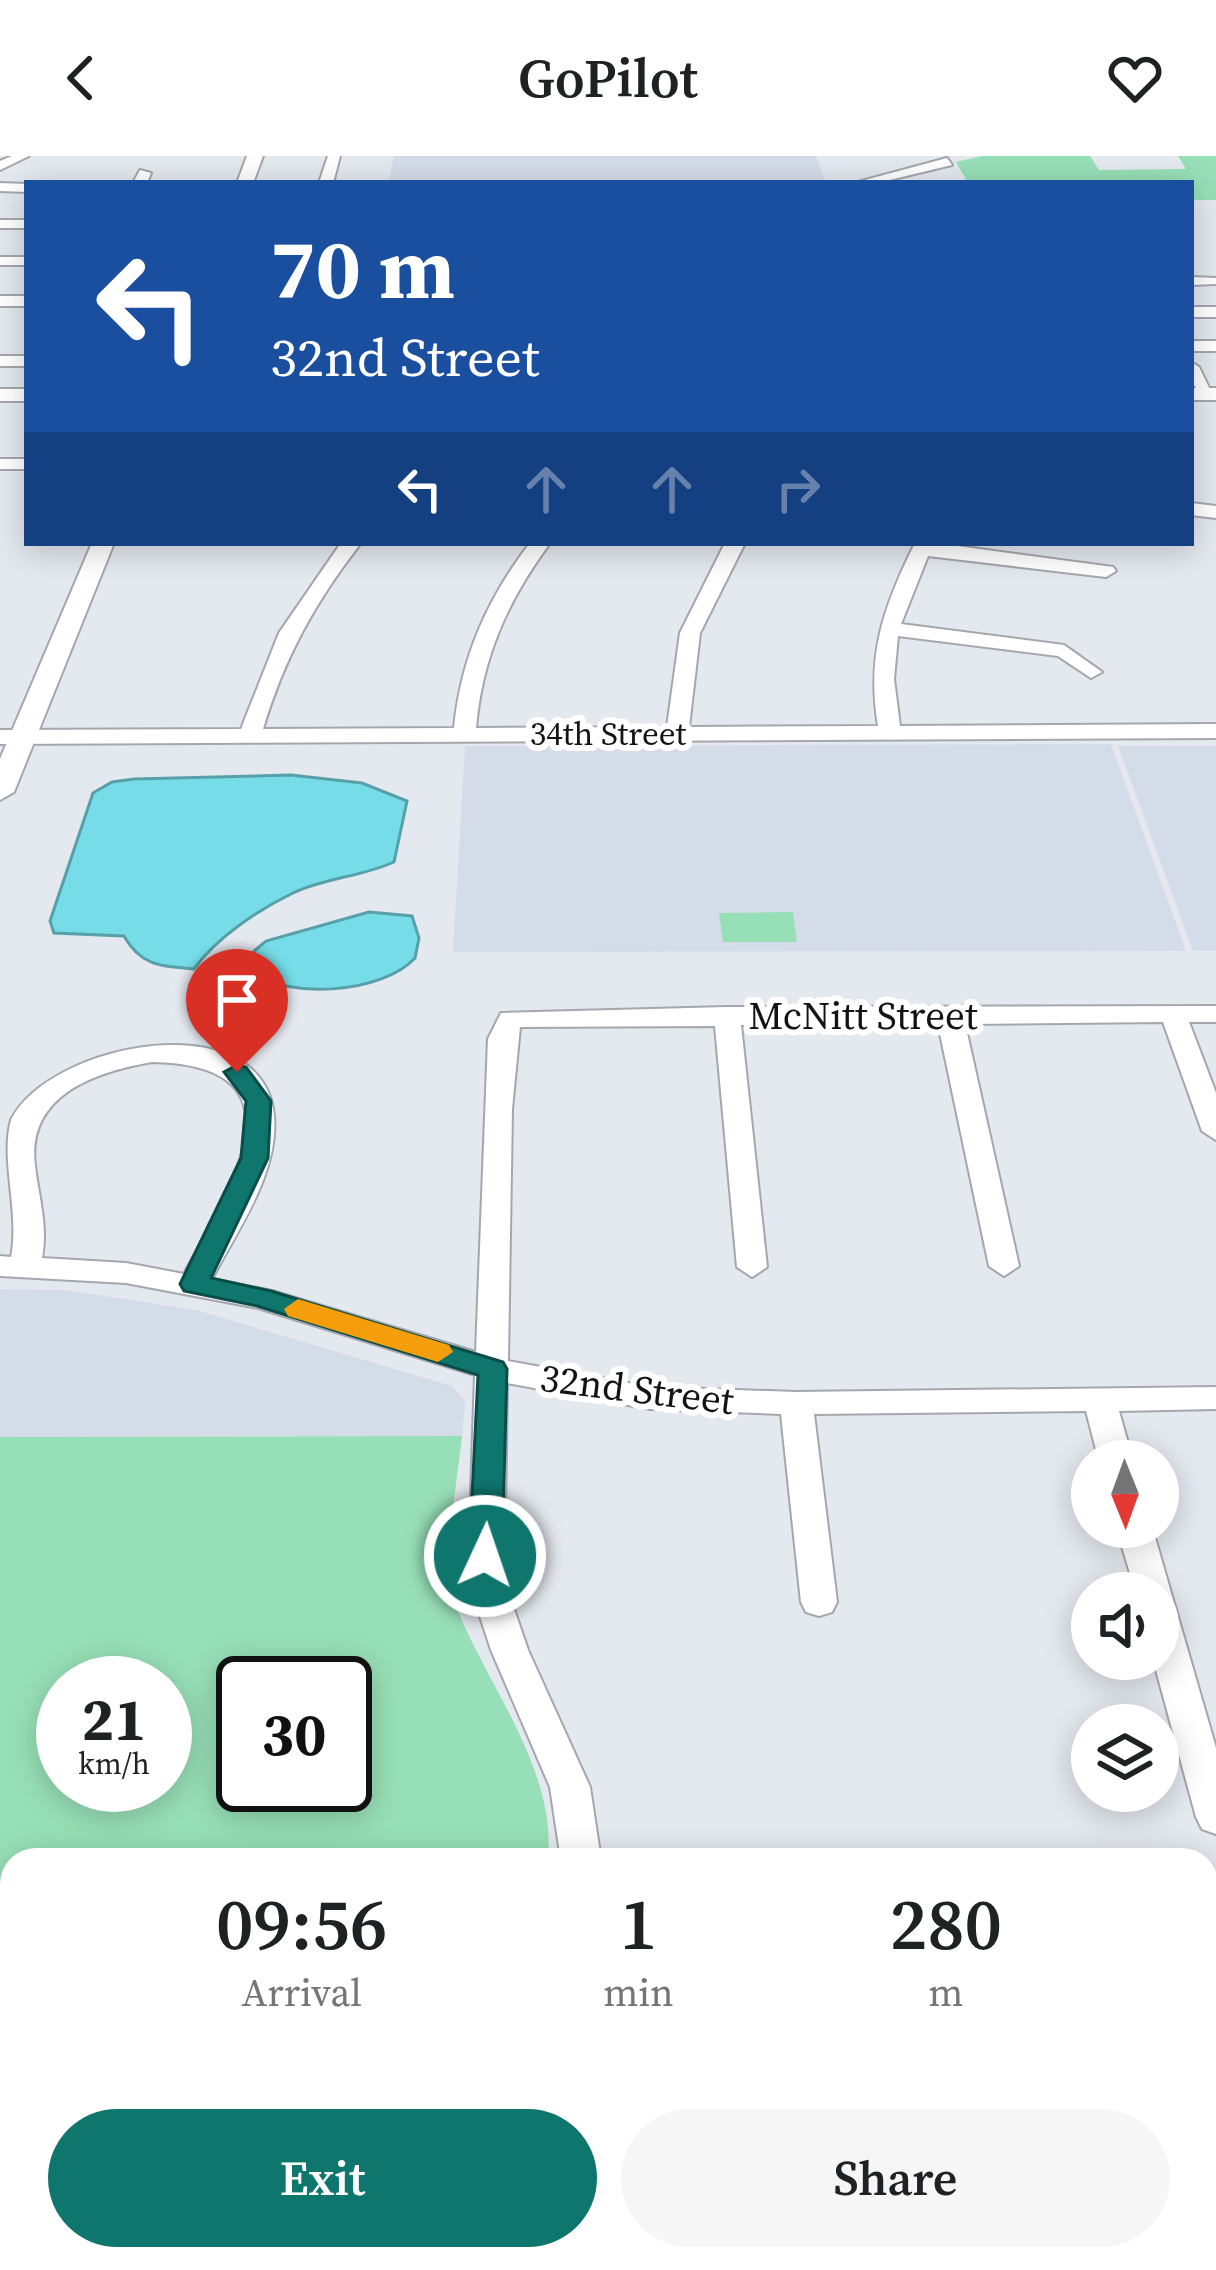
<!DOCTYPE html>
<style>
:root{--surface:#fff;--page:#f6f6f6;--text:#202124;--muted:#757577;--accent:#0f766e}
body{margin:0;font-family:"Source Serif 4",serif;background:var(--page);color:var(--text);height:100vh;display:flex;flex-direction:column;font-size:45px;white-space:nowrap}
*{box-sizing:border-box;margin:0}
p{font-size:39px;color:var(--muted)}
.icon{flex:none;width:66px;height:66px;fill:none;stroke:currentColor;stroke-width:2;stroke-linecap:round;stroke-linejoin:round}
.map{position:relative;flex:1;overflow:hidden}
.drawer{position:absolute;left:0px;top:1692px;width:1218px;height:423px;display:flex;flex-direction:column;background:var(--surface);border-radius:36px 36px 0 0;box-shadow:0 6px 30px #0003}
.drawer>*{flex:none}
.hud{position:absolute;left:24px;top:24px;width:1170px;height:366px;border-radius:0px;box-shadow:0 6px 30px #0003;background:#1a4fa0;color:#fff;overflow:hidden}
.needle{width:78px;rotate:179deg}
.fabs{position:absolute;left:1071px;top:1284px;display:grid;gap:24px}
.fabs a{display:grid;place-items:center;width:108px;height:108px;border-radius:50%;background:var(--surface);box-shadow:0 6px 30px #0003;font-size:60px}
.speed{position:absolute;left:36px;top:1500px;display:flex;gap:24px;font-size:60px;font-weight:700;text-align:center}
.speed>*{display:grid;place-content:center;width:156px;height:156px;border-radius:50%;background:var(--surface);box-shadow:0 6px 30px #0003;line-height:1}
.speed small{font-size:30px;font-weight:400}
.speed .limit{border:6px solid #111;border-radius:18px;background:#fff;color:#111}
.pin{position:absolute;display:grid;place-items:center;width:102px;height:102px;color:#fff;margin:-123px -51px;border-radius:50% 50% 50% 0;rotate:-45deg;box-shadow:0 0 12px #0007}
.pin .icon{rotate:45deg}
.me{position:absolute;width:132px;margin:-66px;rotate:3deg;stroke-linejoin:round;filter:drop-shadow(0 0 9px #0008)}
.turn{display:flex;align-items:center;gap:42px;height:252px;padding:0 48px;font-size:54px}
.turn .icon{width:156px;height:156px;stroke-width:2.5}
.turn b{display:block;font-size:84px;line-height:102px}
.lanes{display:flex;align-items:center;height:114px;padding:0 48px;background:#0003;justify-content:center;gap:60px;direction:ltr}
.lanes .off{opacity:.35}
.eta{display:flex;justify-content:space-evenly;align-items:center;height:204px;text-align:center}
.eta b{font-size:72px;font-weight:600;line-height:84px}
.cta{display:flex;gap:24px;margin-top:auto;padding:24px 48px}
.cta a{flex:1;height:138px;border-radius:72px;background:var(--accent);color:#fff;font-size:48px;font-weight:600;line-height:138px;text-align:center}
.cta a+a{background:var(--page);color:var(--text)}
header{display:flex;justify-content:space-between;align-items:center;height:156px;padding:0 48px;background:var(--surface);font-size:54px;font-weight:600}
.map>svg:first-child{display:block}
</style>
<header><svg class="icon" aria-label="back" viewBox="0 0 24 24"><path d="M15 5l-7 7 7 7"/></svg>GoPilot<svg class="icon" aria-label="heart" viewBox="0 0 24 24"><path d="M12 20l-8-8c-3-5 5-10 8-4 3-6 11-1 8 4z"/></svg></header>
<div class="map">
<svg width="1216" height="2114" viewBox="0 0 1216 2114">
<rect width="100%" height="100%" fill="#e4e8ef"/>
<g fill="#d5dce9">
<path d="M394,0H816L826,27H388Z"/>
<path d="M1111,588L1186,795L453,796L465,590Z"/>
<path d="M1118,590H1216V795H1193Z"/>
<path d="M0,1133L65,1134L196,1154L452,1230L465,1245L462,1280L0,1281Z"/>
</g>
<g fill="#97dfb6" fill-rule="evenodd">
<path d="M982,0H1090L1099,14L1186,13L1178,0H1216V44H1193L1191,27H968L956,6Z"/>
<path d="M793,756L797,786H723L719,757Z"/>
<path d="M462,1280C459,1312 442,1413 451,1437C481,1524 557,1608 548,1704H12V1742L0,1744V1281ZM165,1527V1629H63V1527ZM345,1527V1629H243V1527Z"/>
</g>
<g fill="#76dde8" stroke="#58a0a9" stroke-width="3">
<path d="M291,619L362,627L407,645L394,706C361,721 324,722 293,737C258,754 216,782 194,813C160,810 141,810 124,780L54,777L50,765L93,637L112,626L134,623Z"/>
<path d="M369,756L412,760L419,782L415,802C383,837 289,844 252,816L254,795L266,785Z"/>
</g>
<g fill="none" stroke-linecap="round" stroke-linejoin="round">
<defs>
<g id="minor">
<path d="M12,0H29L0,14V5Z"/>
<path d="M328,0H340L333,27H319Z"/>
<path d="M947,2L952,9L877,27H854Z"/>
<path d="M140,14L151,17L147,27H133Z"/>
<path d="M0,27L27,28V36L0,35Z"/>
<rect x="0" y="64" width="27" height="8"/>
<rect x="0" y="101" width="27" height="8"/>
<path d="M1191,121L1216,122V128L1191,129Z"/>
<rect x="0" y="140" width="27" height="10"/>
<rect x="1191" y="151" width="25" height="10"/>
<rect x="1191" y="185" width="25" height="10"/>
<rect x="0" y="200" width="27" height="10"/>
<path d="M1191,206L1199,211L1214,242L1200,238L1191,224Z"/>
<rect x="0" y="303" width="27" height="10"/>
<path d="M1191,347L1216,350V362L1191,359Z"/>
<path d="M341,387H361C315,446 284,502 263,573L454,572C461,502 487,443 530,387H550C508,444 482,501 476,572L667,571L680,477L725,387H745L700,477L689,571L878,570C866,499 884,450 915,387H935L1113,411L1116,415L1106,421L928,400L901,468L1064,489L1102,516L1091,522L1058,500L898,480L894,523L900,570L1216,568V582L0,588V574L241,573L279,477Z"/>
<path d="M1216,850V866H1189L1216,937V984L1202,975L1163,866L965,868L1019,1110L1004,1120L989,1110L938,868L741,869L767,1111L752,1121L737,1111L715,870L520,871L512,953L508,1205L650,1231L796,1236L1216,1231V1253L1119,1255L1133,1305H1099L1086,1255L814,1258L837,1446L832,1456L819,1460L806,1456L801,1446L781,1258L650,1253L507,1227L504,1424L528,1494L590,1631L601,1704H561L550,1631L491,1494L468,1424L475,1219L258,1152L126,1127L0,1120V1100L11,1101C20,1057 0,1004 11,964C50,886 264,846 274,960C279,1018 237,1074 212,1123L272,1135L476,1196L488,883L501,857L727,851ZM152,906C314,909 228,1035 184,1118L126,1107L42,1102C48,1069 39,1043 35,1010C26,939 95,916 152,906Z"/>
<path d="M1116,1371H1152L1216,1592V1678L1202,1673L1196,1661L1153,1503H1158V1437H1136Z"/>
<path d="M1216,1732V1768L1206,1769V1733Z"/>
<path d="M12,1755V1791L0,1793V1757Z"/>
<path d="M1206,2083H1216V2114H892L887,2103H1206Z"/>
</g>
<g id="major">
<path d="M247,0H263L253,27H237Z"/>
<rect x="1191" y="232" width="25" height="12"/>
<rect x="0" y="233" width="27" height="12"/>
<path d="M92,387H114L14,636L0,644V603Z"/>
</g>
</defs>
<use href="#minor" stroke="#a4a8ae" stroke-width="4"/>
<use href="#major" stroke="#a4a8ae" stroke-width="4"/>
<use href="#minor" fill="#fff" fill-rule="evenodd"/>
<use href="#major" fill="#fff" fill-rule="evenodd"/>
</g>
<path fill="#0f766e" stroke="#0a4d48" stroke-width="3" d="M237,909L246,911L271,945L268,1002L211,1122L271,1135L503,1206L507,1213L502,1400L497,1409H474L469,1400L478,1219L257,1150L184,1135L180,1128L241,1002L246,945L224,916Z"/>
<path fill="#f59e0b" d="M298,1143L449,1189L453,1196L438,1206L288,1160L284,1153Z"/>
<g text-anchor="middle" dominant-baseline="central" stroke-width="12" stroke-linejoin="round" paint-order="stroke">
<g font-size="33" fill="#121316" stroke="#fff">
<text x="608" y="577">34th Street</text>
</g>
<g font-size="39" fill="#121316" stroke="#fff">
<text x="863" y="859">McNitt Street</text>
<text transform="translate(637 1233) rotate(7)">32nd Street</text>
</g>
</g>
</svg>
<div class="fabs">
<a><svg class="needle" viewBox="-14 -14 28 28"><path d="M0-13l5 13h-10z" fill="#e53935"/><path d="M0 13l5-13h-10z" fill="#757577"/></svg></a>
<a><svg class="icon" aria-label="sound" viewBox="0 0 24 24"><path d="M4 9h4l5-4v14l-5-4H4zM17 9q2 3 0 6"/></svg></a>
<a><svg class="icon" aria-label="layers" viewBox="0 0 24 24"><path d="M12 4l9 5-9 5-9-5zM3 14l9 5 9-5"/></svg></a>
</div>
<div class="speed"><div>21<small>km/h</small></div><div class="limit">30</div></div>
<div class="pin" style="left:237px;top:916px;background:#d93025"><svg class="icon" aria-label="arrive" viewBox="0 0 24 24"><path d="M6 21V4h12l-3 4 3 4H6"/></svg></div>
<svg class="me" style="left:485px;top:1400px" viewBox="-20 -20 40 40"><circle r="17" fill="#0f766e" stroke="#fff" stroke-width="3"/><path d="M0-11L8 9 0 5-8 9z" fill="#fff"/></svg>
<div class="hud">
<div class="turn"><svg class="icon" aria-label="left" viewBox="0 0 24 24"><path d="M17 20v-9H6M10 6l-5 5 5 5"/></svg><div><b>70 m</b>32nd Street</div></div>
<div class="lanes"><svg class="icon" aria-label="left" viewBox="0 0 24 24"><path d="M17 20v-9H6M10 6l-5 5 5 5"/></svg><svg class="icon off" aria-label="ahead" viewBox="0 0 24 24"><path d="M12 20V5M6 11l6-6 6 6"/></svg><svg class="icon off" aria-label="ahead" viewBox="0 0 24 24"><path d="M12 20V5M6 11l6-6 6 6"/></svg><svg class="icon off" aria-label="right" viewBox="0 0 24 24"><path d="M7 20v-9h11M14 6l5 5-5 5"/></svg></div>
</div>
<section class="drawer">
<div class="eta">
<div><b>09:56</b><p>Arrival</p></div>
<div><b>1</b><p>min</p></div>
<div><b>280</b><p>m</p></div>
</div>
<div class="cta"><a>Exit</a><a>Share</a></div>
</section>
</div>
